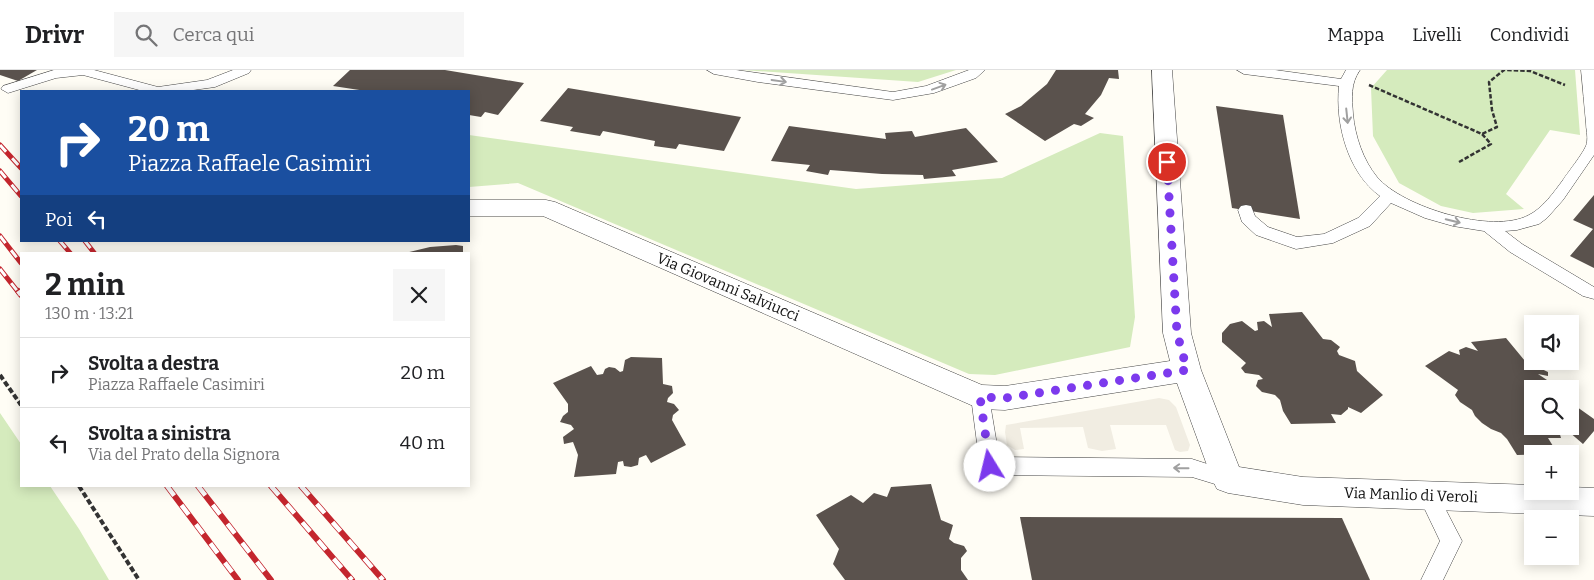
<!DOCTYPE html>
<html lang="it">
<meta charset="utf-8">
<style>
:root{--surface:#fff;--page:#f6f6f6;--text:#202124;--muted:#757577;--line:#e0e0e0}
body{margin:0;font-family:Bitter,serif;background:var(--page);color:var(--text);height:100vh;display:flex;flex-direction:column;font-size:19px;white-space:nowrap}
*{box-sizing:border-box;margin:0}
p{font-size:16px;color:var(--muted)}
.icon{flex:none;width:28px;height:28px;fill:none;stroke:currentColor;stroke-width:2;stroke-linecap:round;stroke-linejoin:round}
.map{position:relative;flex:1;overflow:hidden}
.details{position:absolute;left:20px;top:182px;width:450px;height:235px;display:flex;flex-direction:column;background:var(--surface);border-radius:0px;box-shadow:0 2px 12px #0003}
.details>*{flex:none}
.top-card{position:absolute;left:20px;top:20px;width:450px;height:152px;border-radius:0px;box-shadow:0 2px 12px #0003;background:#1a4fa0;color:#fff;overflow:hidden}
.controls{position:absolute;left:1524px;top:245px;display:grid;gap:10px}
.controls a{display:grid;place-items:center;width:55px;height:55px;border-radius:0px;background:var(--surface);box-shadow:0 2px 12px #0003;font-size:25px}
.pin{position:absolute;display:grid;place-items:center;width:42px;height:42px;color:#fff;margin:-21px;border:2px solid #fff;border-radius:50%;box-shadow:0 1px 5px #0007}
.me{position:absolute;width:55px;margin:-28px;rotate:351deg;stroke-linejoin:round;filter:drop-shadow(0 0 4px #0008)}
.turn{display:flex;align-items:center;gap:18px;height:105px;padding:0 25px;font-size:22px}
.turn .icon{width:65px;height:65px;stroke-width:2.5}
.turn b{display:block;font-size:35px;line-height:42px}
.then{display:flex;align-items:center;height:48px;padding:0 25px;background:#0003;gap:10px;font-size:19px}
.round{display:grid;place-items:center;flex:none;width:52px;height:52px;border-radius:0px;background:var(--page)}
.overview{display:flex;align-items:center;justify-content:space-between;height:85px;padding:0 25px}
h1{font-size:30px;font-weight:700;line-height:38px}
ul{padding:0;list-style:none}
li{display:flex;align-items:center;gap:15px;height:70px;padding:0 25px;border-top:1px solid var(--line)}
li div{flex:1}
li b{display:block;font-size:19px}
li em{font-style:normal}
header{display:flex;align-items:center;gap:30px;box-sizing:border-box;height:70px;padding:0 25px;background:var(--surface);border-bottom:1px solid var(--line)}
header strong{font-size:24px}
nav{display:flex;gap:28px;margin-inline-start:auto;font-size:18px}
.search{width:350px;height:45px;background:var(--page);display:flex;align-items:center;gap:12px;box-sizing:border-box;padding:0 18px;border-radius:0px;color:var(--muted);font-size:19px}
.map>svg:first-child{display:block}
</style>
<header>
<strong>Drivr</strong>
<div class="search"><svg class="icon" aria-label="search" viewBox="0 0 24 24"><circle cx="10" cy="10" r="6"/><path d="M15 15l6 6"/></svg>Cerca qui</div>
<nav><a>Mappa</a><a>Livelli</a><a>Condividi</a></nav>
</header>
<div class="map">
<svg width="1594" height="510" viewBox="0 0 1594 510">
<rect width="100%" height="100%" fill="#fffdf5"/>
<g fill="#d5ebbd">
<path d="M743,0H956L918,12Z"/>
<path d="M1387,0H1575L1580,65L1550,60L1506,124L1524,139L1473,143L1441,136L1399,113L1373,66L1371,18Z"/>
<path d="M1100,63L1123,66L1135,247L1130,277L995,305L969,304L518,113L469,117V65L856,119L1002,108Z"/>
<path d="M0,343L21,374V416H50L79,459L109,510H0Z"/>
</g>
<path fill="#f1ede2" d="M1159,328L1169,330L1176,337L1190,375L1188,381L1180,382L1175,380L1166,355H1110L1116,379L1102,381L1088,378L1083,357L1020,358L1024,379L1015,380L1007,375L1005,362L1006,355Z"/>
<g fill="#5a524d">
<path d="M0,0H37L18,11L0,5Z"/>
<path d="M350,0H445L524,13L498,45L485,42L481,47L469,45V21H366L333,16Z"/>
<path d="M1056,0H1118L1119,9L1109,8L1101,25L1085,44L1094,48L1081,56L1074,54L1045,71L1005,44L1021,36L1047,14Z"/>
<path d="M568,18L741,47L724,81L679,74L676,79L654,76L655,71L603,61L600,66L570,61L573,57L540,51Z"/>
<path d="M1216,36L1283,45L1300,149L1232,138Z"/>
<path d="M789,56L886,69L885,63L912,61L915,67L966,58L998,92L952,100L956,106L924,109L923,105L882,104L830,100L828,105L806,101L810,95L771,91Z"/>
<path d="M1594,125V198L1570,186L1593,159L1573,150Z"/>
<path d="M456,175L463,176V184H401L430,177Z"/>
<path d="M1302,242L1323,269L1331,270L1340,277L1337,281L1339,285L1355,291L1357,301L1383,325L1361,343L1348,337V339L1341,345L1331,344L1336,353L1291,354L1283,341L1280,330L1275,325L1262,322L1256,316L1258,310L1263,309L1259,305L1245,303L1241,298L1246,293L1222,272V263L1230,254L1242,251L1255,261L1258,260L1257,252L1264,251L1272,257L1269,244Z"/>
<path d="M1506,268L1525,291L1548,302V306L1538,304L1550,312L1557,313L1566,319H1532V356H1570V332L1594,349V361L1583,374L1568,361H1559L1561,368H1548L1558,384L1517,385L1507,369L1501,363L1491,359L1482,353L1475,346L1472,340L1460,332L1455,325L1458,320L1425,296L1449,281L1460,285L1459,280L1466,277L1478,281L1471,272Z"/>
<path d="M631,287L662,288L663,314L672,316L673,323L668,328L667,332L674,334L679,340L673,345L672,350L686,375L651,393L646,385L639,388L638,395L631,397L624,396L623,391L618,392L616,404L574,407L578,385L573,372L564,374L563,367L574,359L571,355L560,352L563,346L568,342V334L553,313L591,296L597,305L603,304L605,299L609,297L615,298L620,302L623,301L625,290Z"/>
<path d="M931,414L941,450L953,455L949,469L954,473L964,476L967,481L961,488V500L968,510H845L833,494L839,479L816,445L851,425L863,433L874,423L887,427L891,417Z"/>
<path d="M1020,447L1342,448L1370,510H1032Z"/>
</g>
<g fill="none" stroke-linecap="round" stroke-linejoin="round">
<defs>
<g id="lane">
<path d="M54,0H94L158,17L207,10L233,0H251L249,3L215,17L186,21H143L83,5L56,8L8,23L1,19L3,16Z"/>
<path d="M707,0H736L893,22L926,16L969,0H985L976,8L934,23L893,30L758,12L714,4Z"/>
<path d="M1237,0H1275L1341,9L1346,0H1360C1350,14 1352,28 1353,44C1355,66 1363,90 1377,107C1402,137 1493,165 1529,145C1543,138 1554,122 1563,110C1568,102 1587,79 1587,72C1588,66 1586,59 1586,53C1584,35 1583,18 1581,0H1594V85L1563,130L1547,148L1539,154L1517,160L1505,161L1522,174L1594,217V229L1583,226L1510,182L1484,161L1453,156L1425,148L1391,133L1370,156L1333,173L1296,179L1256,165L1242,152L1238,140L1241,136L1246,135L1251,136L1255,146L1268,157L1297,167L1324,164L1358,148L1380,126C1348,103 1335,54 1339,16L1244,4Z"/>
<path d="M980,319L987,322L989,327L999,387L1192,389L1235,403L1238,409L1235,415L1228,418L1192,407L990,405L983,402L980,396L971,327L973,322Z"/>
<path d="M1428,416L1435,419L1462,471L1443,510H1421L1440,471L1418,425L1421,419Z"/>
</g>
<path id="street" d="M1152,0H1172L1191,263L1201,300L1239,397L1303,407L1532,415V421H1570V417L1594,418V446L1303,435L1228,423L1217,419L1212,409L1177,313L1005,340L980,339L543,146H469V130H546L555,132L982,315L1005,316L1170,291L1163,263Z"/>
</defs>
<use href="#lane" stroke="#444" stroke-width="1"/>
<use href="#street" stroke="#444" stroke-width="1"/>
<g stroke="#333" stroke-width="2.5" stroke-dasharray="4.5 2" stroke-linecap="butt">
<path d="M1369,15L1482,64L1497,57L1492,40L1489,12L1504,0L1530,1L1565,15"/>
<path d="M1459,92L1491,74L1482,64"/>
</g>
<g stroke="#333" stroke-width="4" stroke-dasharray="5.5 2.5" stroke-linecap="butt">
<path d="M0,305L21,335"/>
<path d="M79,416L139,510"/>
</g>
<use href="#lane" fill="#fff" fill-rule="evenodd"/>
<use href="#street" fill="#fff" fill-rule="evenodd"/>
<defs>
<g id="rail-far1">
<path d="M0,75L21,98"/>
<path d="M0,101L21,126"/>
<path d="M0,166L21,193"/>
<path d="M60,171L71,184"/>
<path d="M85,171L95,184"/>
<path d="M0,199L19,223"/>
</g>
<g id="rail">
<path d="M18,221L21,225"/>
<path d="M167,416L238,510"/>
<path d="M198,416L271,510"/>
<path d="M271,416L352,510"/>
<path d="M301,416L383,510"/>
</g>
</defs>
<use href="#rail-far1" stroke="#c4262e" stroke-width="5"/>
<use href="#rail" stroke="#c4262e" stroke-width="6"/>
<use href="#rail-far1" stroke="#fff" stroke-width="3" stroke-dasharray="9" stroke-linecap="butt"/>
<use href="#rail" stroke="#fff" stroke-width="4.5" stroke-dasharray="12" stroke-linecap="butt"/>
</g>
<defs><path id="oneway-shaft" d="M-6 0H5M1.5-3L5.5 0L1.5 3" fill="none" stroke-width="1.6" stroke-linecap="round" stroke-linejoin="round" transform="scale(1.25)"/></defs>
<g stroke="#a0a0a0">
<use href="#oneway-shaft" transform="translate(779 11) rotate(8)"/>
<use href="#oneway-shaft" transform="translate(939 17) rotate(-20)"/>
<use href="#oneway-shaft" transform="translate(1347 46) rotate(84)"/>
<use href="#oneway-shaft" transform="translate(1453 151) rotate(14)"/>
<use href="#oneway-shaft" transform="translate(1181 398) rotate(-179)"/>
</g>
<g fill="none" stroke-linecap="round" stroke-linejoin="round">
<path stroke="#7c3aed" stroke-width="9" stroke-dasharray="0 16.2" d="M990,396L980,327L1005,328L1187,300L1177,263L1167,92"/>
</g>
<g text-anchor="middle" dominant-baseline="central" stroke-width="5" stroke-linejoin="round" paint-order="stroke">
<g font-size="15" fill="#111" stroke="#fff">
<text transform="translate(728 217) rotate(23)">Via Giovanni Salviucci</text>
<text transform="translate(1411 425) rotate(2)">Via Manlio di Veroli</text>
</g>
</g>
</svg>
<div class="controls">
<a><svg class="icon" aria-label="sound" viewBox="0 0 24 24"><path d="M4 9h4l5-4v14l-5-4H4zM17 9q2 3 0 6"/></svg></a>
<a><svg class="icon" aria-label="search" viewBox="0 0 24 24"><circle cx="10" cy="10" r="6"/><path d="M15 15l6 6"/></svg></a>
<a>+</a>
<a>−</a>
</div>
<div class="pin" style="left:1167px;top:92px;background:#d93025"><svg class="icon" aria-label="arrive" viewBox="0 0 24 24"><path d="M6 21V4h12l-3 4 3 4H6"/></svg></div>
<svg class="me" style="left:990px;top:396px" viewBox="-20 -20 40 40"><circle r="19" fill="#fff"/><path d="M0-13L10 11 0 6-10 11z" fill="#7c3aed"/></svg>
<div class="top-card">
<div class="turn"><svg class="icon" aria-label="right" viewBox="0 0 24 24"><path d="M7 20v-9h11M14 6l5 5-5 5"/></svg><div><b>20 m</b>Piazza Raffaele Casimiri</div></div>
<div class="then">Poi<svg class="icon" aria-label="left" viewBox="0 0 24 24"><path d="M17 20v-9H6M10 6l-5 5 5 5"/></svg></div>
</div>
<section class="details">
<div class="overview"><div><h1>2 min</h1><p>130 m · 13:21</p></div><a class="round"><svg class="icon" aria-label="close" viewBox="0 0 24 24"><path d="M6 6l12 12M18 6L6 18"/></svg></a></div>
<ul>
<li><svg class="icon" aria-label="right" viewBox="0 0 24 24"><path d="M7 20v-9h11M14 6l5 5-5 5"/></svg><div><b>Svolta a destra</b><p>Piazza Raffaele Casimiri</p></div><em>20 m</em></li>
<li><svg class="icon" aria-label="left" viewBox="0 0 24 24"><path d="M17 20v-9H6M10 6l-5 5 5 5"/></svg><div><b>Svolta a sinistra</b><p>Via del Prato della Signora</p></div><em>40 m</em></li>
</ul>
</section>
</div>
